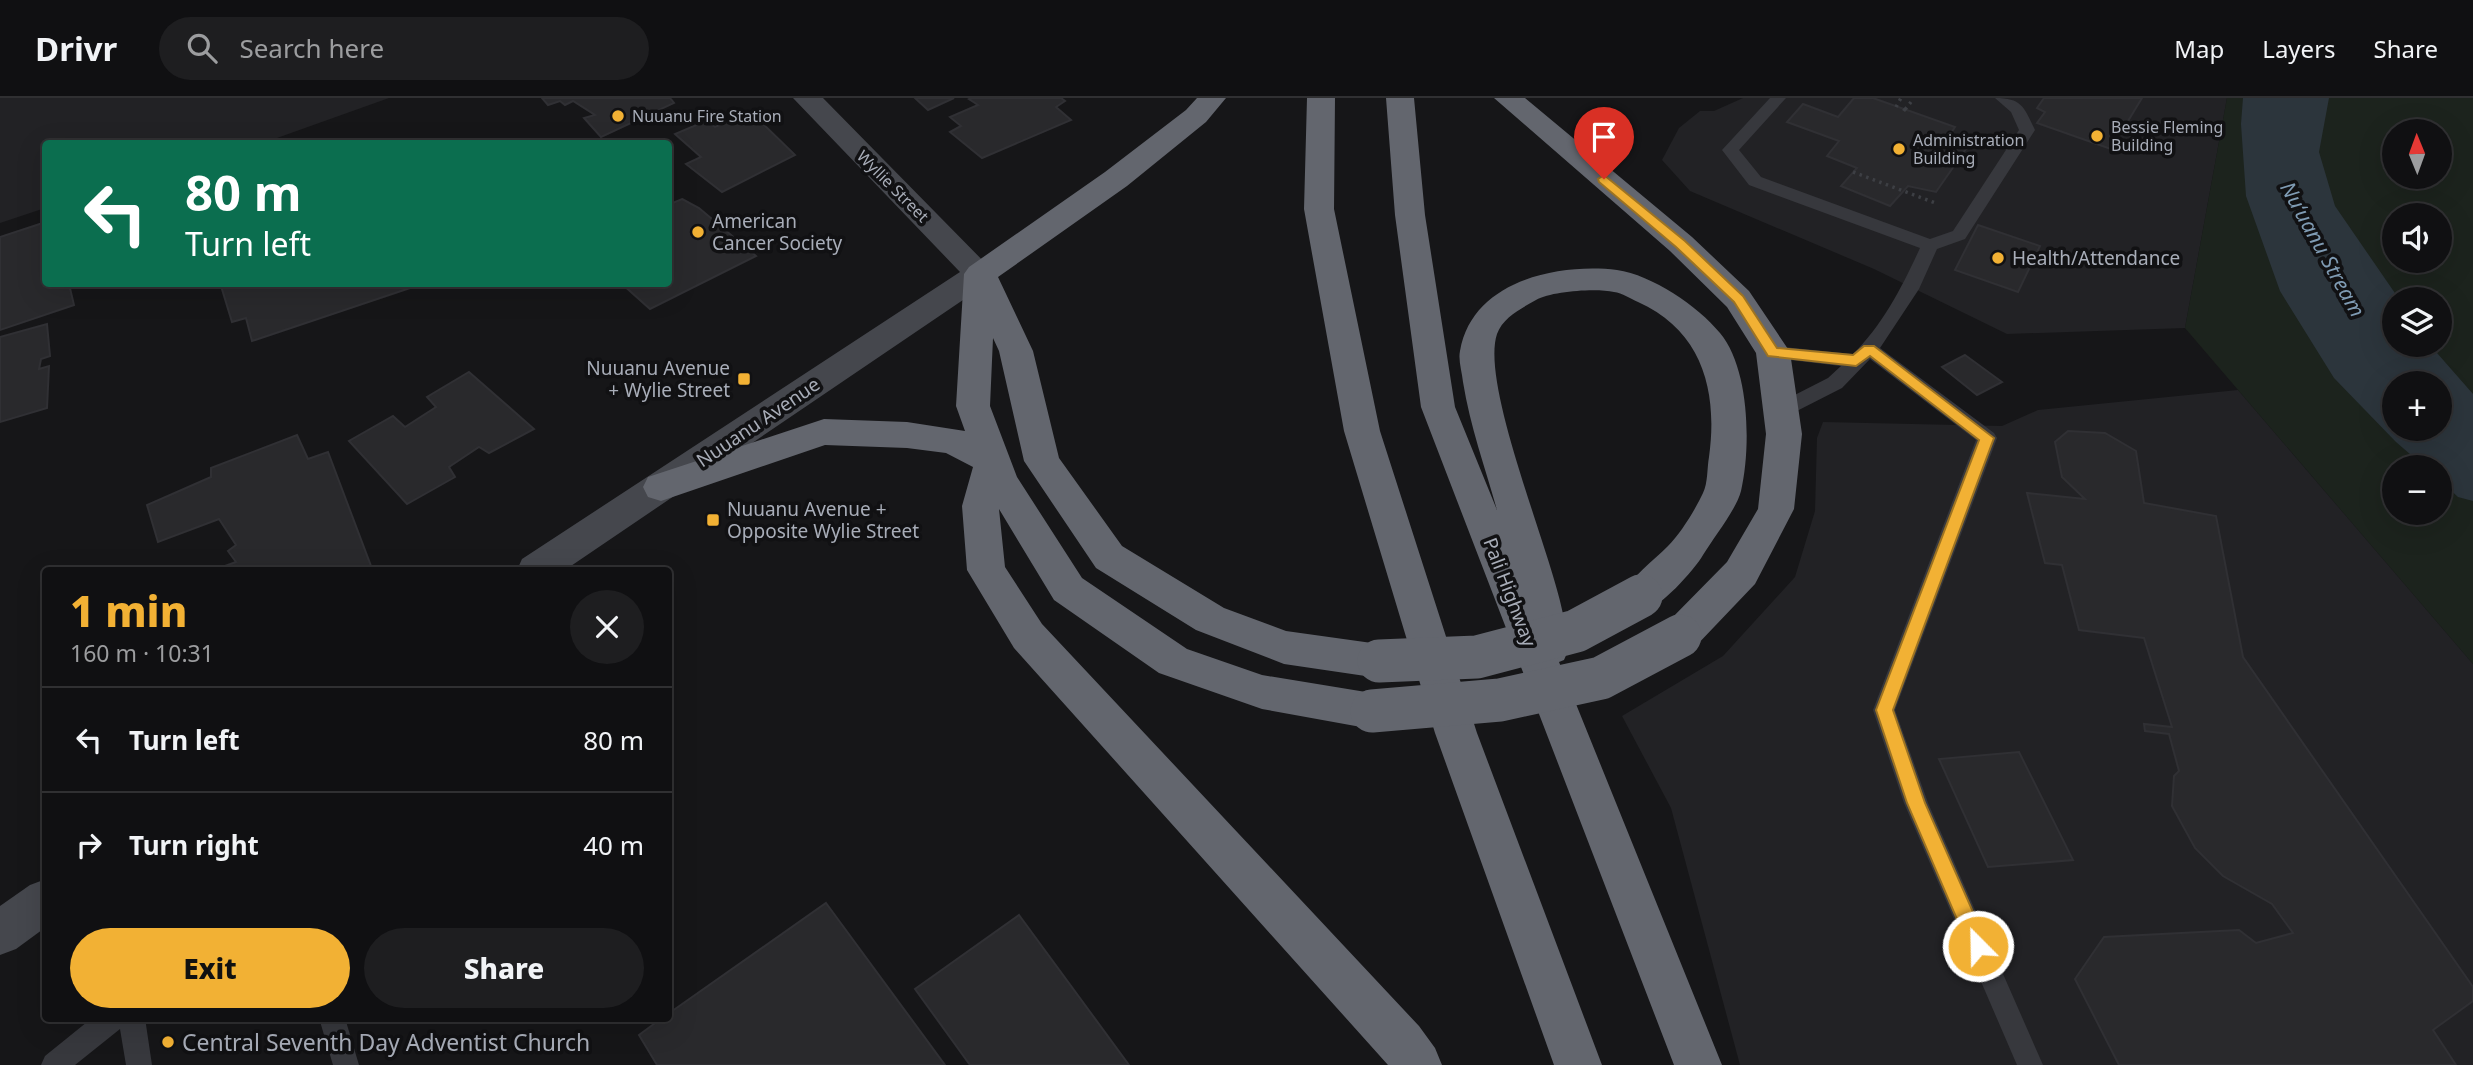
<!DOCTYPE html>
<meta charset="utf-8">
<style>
:root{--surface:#101012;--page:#1e1e20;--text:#f1f3f6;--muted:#9c9d9f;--line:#303032;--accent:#f2b134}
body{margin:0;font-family:"Noto Sans",sans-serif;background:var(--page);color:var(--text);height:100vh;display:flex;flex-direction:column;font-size:26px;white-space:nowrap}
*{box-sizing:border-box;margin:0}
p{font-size:23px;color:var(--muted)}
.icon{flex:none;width:38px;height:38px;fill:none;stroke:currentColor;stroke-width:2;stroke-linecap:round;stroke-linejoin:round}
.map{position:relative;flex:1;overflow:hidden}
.side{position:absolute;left:42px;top:469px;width:630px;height:455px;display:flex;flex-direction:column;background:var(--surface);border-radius:7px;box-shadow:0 7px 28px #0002,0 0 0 2px var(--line)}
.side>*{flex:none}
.hud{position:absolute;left:42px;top:42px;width:630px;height:147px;border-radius:7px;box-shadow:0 7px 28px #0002,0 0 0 2px var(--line);background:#0b6e4f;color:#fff;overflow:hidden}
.needle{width:46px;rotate:359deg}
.controls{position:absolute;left:2382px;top:21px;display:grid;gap:14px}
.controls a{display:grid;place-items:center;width:70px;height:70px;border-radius:50%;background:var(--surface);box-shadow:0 7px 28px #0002,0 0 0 2px var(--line);font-size:35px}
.pin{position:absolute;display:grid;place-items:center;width:60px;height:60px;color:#fff;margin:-72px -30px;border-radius:50% 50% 50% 0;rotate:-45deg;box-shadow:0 0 7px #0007}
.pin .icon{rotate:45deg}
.me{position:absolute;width:77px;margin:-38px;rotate:337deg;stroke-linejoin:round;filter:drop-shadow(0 0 5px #0008)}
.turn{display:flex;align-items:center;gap:24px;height:147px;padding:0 28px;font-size:32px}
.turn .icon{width:91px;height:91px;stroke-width:2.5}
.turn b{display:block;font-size:49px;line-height:60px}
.round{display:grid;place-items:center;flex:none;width:74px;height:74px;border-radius:37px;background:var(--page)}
.head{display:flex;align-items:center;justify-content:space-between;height:119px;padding:0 28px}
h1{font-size:42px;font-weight:800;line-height:52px;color:var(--accent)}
.cta{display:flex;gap:14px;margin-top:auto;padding:14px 28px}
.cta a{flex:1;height:80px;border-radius:42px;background:var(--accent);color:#111;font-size:28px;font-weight:800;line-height:80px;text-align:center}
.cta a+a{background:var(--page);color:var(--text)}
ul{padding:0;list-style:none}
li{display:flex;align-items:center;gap:21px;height:105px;padding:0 28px;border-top:2px solid var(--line)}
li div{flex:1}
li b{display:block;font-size:26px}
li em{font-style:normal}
header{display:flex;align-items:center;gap:42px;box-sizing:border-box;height:98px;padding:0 35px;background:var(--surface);border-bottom:2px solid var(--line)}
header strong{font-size:33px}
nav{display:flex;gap:38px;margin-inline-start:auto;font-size:24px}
.search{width:490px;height:63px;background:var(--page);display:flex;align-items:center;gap:18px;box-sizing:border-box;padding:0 24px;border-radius:38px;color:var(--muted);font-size:26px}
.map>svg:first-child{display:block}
</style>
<header>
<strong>Drivr</strong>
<div class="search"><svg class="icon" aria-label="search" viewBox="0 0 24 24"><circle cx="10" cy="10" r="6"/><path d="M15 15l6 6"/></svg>Search here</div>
<nav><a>Map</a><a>Layers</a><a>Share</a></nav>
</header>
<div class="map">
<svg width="2473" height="967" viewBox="0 0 2473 967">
<rect width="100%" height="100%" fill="#161618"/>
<g fill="#222225">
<path d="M0,0H389L263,45L46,46L45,110L0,125Z"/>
<path d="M1743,0H2227L2185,230L2007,236L1874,171L1690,93L1662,62L1679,30L1700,13H1714Z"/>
<path d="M2238,292L2473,566V967H1740L1671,710L1622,618L1723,558L1795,479L1815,413L1817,340L1823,324L2002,328L2038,312Z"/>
</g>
<path fill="#1c231d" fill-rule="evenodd" d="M2227,0H2473V566L2185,230ZM2394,33H2440V79H2394ZM2394,117H2440V163H2394ZM2394,201H2440V247H2394ZM2394,285H2440V331H2394ZM2394,369H2440V415H2394Z"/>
<path fill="#2c353c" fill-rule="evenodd" d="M2243,0H2329L2319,54L2335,108L2399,201H2394V247H2430L2473,296V403L2458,399L2440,382V369H2425L2396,344L2334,280L2280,193L2246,98L2241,26ZM2394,285H2440V331H2394Z"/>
<g fill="#29292c" stroke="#303034" stroke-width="2">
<path d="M542,0H670L674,5L601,39L584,20L595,17L573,3L565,7L560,3L548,7Z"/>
<path d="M915,0H954L928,12Z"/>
<path d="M1061,0L1065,3L1056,9L1071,22L982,60L950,34L961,28L950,19L978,7L969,1L971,0Z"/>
<path d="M1854,0H1873L1955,29L1949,38L1970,45L1936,94L1908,88L1890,108L1841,88L1857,70L1827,58L1839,43L1787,24L1803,6L1838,19Z"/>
<path d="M2044,0H2142L2111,51L2037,25L2045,14L2037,10Z"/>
<path d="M736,21L742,26L758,21L795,57L722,94L686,66L701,59L675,36L706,23L715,29Z"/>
<path d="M682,101L699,110L756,158L650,211L622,186H668V107Z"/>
<path d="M46,124V186H69L74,207L0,232V139Z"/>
<path d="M1978,127L2040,148L2018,194L1955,172Z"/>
<path d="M230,186H302L303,189L312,186H422L252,243L246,220L232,224L221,188Z"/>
<path d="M47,226L50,258L41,261L39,271L49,268L47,310L0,324V239Z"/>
<path d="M1965,257L2002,284L1977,297L1942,269Z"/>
<path d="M469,274L534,331L489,355L479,349L449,369L455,379L407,406L349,343L393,318L405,329L436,309L427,299Z"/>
<path d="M2068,333L2105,335L2136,353L2144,405L2216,418L2243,559L2473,889V903L2433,932L2456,967H2119L2075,881L2104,839L2239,832L2256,845L2293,835L2272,806L2223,778L2195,750L2172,708L2174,678L2179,673L2169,636L2145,633L2144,626L2172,629L2144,540L2079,532L2062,467L2045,465L2027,395L2085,401L2062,379L2055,344Z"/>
<path d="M297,337L308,361L328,354L371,468L361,472H214L236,464L228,453L236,447L219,421L158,444L147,407L211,379V370Z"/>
<path d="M2019,654L2073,762L1988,769L1939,661Z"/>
<path d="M826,805L945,967H657L639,937L662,920H668V916Z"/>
<path d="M1019,817L1129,967H970L915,891Z"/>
</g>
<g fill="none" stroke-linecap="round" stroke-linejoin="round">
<g stroke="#3d3f44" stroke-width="3.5" stroke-dasharray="2.5 4.5" stroke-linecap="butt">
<path d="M1896,9L1901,0"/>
<path d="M1905,11L1903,14L1911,4"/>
<path d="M1853,74L1938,106"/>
</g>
<g fill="#37383d" fill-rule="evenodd">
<path d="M1770,0H1786L1739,52L1761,79L1930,141L1953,133L2019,32L2011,14L1995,0C2022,0 2024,9 2035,32L1965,141L1937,151L1919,191L1880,250L1994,335L1997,340L1895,612L1928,705L2043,967H2017L1904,705L1873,612L1976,342L1870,261L1842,290L1789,317H1775L1772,312L1775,307L1828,280L1841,268L1773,260L1767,259L1764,254L1767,249L1773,248L1853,256C1883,227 1903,187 1920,150L1749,87L1722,52Z"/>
<path d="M92,920H145L152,967H126L120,931L75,967H41L45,958Z"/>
<path d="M319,920H345L359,967H333Z"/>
</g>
<g fill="#45474d" fill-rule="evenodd">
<path d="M793,0H823L996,176L991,183L565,472H517L522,461L960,174Z"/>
<path d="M46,781V829L16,851L0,857V808L30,787Z"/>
</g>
<g fill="#63666e" fill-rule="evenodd">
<path d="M1197,0H1226L1206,24L1127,88L998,179L1033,253L1059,360L1122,448L1224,510L1286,533L1379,546L1393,551L1399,563L1393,575L1379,580L1284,566L1196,532L1096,470L1024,363L999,253L993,240L990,308L1017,379L1082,480L1187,551L1262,577L1372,595L1387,601L1393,613L1387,625L1372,631L1262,611L1159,575L1054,502L999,411L1005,469L1042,526L1419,928L1435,950L1442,967H1388L1014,550L967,472L962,408L973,369L946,355L907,350L825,347L661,403L648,399L643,389L648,379L824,321L907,324L965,333L956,308L964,176L969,169L1105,74L1186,12Z"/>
<path d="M1307,0H1335L1334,111L1380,333L1477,635L1602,967H1554L1435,635L1344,333L1304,111Z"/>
<path d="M1386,0H1414L1425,117L1455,309L1497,412C1485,369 1470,328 1463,284C1462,274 1458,262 1460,253C1472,183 1557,165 1617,172C1652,177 1698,208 1720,235C1750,271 1751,350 1741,393C1736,412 1714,439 1703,457C1695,471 1659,512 1642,513C1638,514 1632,511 1627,509L1622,498C1632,478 1652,464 1668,448C1681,435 1695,412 1703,395C1708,385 1707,370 1709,359C1718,294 1703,233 1638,204C1631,201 1622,195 1614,194C1596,190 1552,193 1536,202C1522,210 1503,219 1497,236C1480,287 1551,453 1563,516C1567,533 1572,546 1564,562L1559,564L1722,967H1674L1421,309L1395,117Z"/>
<path d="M1494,0H1525L1692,139L1749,193L1790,254L1802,336L1794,411L1755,486L1694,550L1680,554L1666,550L1660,538L1666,526L1727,464L1758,411L1766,336L1756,255L1727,209L1670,153Z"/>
</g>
<g stroke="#63666e" stroke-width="43">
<path d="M1379,563L1477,559L1576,533L1641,498"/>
<path d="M1372,613L1500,602L1601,580L1680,538"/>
</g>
</g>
<path fill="#f2b134" stroke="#9d7322" stroke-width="2" d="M1604,77L1685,143L1743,198L1777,250L1853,257L1864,248H1874L1994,340L1893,612L1925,705L1988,848L1985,854L1978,857L1971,854L1907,705L1876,612L1979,342L1870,258L1856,268L1768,258L1734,204L1676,149L1599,84L1598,81Z"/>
<g fill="#f2b134" stroke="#111113" stroke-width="2.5">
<circle cx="618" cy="18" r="7"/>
<circle cx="2097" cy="38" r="7"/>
<circle cx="1899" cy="51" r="7"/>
<circle cx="698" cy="134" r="7"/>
<circle cx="1998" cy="160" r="7"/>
<rect x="737" y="274" width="14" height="14" rx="3.5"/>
<rect x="706" y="415" width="14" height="14" rx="3.5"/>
<circle cx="168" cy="944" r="7"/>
</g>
<g text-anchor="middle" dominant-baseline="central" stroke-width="7" stroke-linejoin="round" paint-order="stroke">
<g font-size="16" fill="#a8adb8" stroke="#111113" text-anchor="start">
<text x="632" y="18">Nuuanu Fire Station</text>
<text x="2111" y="29">Bessie Fleming<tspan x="2111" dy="18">Building</tspan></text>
<text x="1913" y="42">Administration<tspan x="1913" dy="18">Building</tspan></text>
</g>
<g font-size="16" fill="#a8adb8" stroke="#111113">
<text transform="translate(893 88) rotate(45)">Wyllie Street</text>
</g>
<g font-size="19" fill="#a8adb8" stroke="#111113" text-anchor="start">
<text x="712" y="123">American<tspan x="712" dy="22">Cancer Society</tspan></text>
<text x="2012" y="160">Health/Attendance</text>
<text x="730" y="270" text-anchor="end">Nuuanu Avenue<tspan x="730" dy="22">+ Wylie Street</tspan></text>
<text x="727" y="411">Nuuanu Avenue +<tspan x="727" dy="22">Opposite Wylie Street</tspan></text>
</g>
<g font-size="19" fill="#a8adb8" stroke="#111113">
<text transform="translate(758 324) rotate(-34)">Nuuanu Avenue</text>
<text transform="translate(1510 494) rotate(69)">Pali Highway</text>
</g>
<g font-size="21" font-style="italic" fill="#7f9bb3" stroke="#111113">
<text transform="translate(2323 151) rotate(61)">Nuʻuanu Stream</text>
</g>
<g font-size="23" fill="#a8adb8" stroke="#111113" text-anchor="start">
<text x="182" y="944">Central Seventh Day Adventist Church</text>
</g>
</g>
</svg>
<div class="controls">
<a><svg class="needle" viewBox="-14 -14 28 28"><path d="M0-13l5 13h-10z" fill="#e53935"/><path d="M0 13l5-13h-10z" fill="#9c9d9f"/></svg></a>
<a><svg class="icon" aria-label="sound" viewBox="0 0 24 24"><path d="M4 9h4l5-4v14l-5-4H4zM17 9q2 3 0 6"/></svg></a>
<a><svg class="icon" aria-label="layers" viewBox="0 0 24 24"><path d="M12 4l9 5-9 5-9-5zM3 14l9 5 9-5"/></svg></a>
<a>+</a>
<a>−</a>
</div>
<div class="pin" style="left:1604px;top:81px;background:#d93025"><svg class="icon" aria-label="arrive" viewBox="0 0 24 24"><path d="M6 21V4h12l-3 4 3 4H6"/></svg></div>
<svg class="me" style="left:1978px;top:848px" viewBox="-20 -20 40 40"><circle r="17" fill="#f2b134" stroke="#fff" stroke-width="3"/><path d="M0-11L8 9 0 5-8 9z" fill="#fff"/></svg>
<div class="hud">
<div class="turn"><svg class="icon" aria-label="left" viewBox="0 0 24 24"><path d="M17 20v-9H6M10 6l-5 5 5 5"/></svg><div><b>80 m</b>Turn left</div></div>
</div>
<section class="side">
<div class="head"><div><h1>1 min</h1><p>160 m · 10:31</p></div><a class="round"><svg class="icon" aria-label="close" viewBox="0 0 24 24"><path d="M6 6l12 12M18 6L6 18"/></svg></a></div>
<ul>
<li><svg class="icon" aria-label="left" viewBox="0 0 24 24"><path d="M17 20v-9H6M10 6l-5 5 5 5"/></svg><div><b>Turn left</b></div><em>80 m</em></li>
<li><svg class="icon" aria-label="right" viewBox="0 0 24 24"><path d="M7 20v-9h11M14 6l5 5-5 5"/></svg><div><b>Turn right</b></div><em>40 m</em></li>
</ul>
<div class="cta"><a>Exit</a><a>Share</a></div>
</section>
</div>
